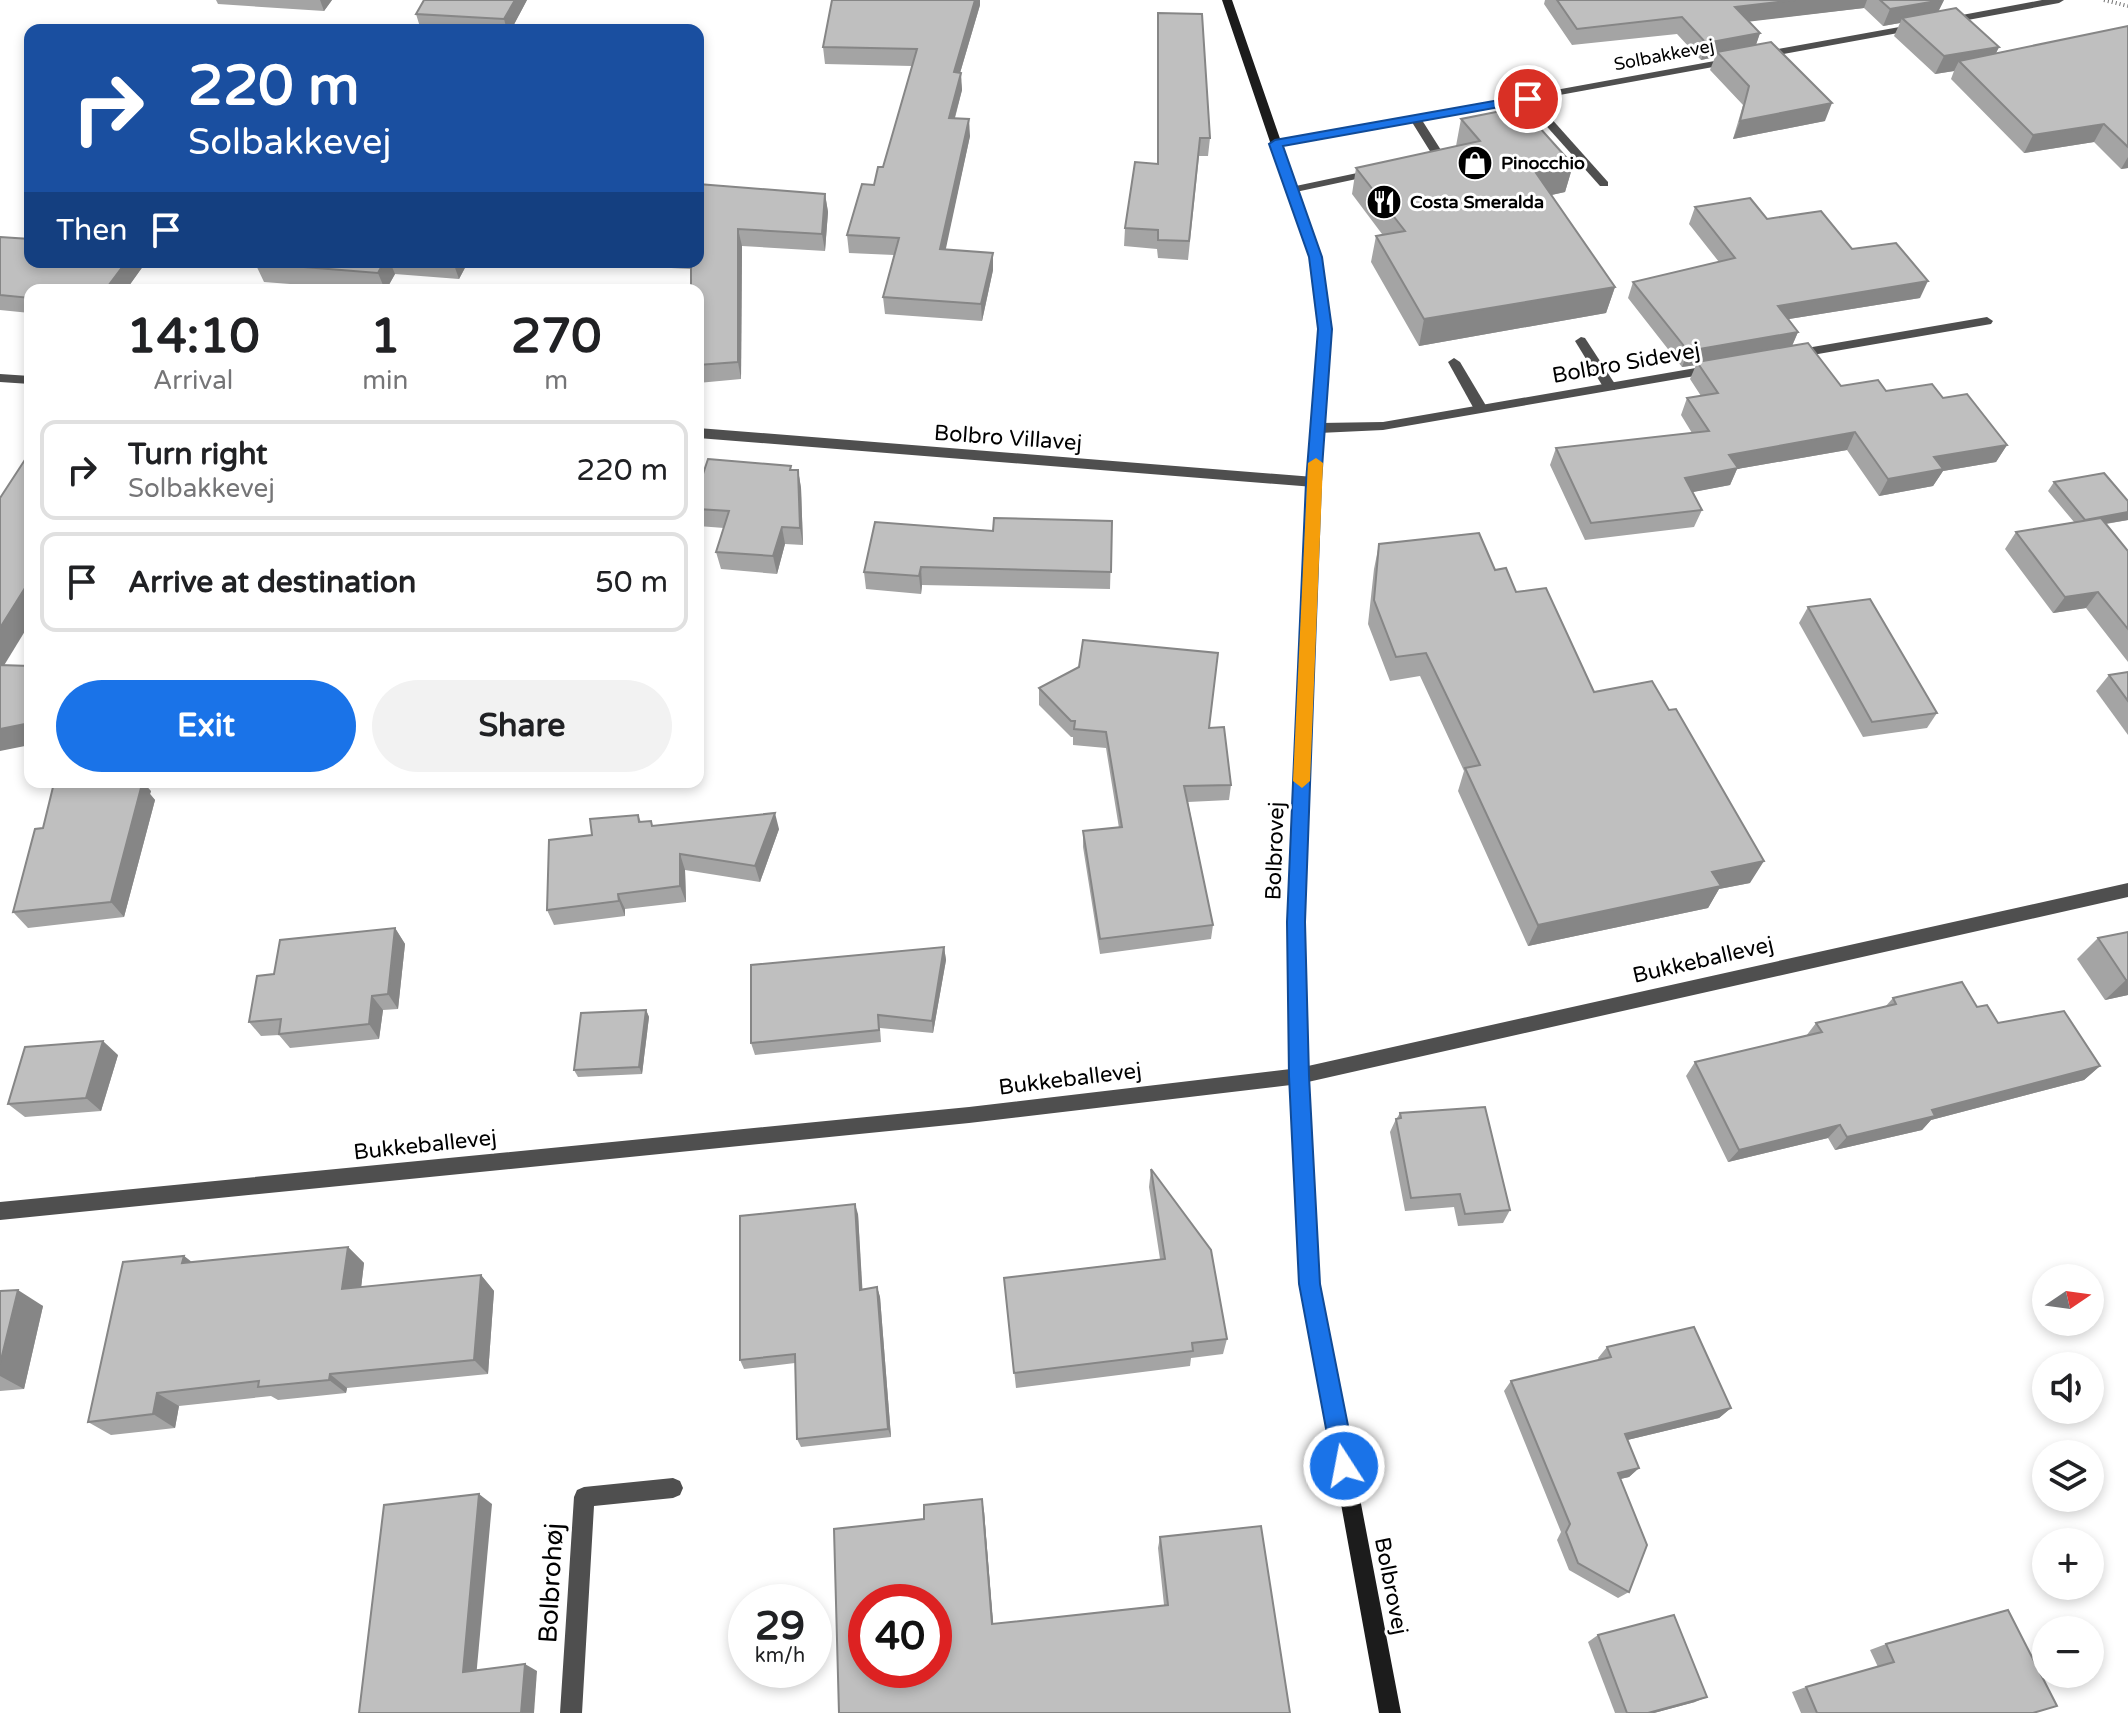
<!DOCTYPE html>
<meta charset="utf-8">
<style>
:root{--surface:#fff;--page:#f2f2f2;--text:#202124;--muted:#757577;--line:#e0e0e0;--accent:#1a73e8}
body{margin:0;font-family:"Varela Round",sans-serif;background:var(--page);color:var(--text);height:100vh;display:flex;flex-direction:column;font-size:30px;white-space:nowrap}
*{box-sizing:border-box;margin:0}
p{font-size:26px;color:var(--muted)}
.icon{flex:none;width:44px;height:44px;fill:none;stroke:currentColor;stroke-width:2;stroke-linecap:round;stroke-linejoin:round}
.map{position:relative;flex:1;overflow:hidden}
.details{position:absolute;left:24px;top:284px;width:680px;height:504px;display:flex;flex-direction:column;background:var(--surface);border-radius:16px;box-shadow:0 4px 12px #0003}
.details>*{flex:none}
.guide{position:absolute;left:24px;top:24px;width:680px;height:244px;border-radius:16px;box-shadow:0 4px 12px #0003;background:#1a4fa0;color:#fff;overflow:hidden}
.needle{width:52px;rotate:77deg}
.controls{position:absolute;left:2032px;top:1264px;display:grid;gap:16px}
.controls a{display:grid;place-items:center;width:72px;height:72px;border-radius:50%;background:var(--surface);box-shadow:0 4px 12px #0003;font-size:40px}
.speed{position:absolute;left:728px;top:1584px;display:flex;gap:16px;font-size:40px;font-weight:700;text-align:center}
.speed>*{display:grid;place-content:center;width:104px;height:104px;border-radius:50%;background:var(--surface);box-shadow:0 4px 12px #0003;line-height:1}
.speed small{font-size:20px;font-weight:400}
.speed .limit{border:12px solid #d22;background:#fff;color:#111}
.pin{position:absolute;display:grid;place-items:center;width:68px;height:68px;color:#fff;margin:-34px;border:4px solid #fff;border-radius:50%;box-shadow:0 2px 8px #0007}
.me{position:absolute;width:88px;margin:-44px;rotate:349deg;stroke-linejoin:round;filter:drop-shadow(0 0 6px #0008)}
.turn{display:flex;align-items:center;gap:28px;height:168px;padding:0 32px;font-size:36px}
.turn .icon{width:104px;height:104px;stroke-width:2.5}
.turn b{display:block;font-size:56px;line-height:68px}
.then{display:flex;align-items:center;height:76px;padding:0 32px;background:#0003;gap:16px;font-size:30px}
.eta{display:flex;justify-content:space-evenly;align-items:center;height:136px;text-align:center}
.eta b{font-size:48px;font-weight:700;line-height:56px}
.button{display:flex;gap:16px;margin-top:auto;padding:16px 32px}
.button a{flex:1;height:92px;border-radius:48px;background:var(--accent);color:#fff;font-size:32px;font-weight:700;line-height:92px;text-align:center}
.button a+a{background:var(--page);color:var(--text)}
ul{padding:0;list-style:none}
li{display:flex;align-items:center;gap:24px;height:100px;margin:0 16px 12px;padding:0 16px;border:4px solid var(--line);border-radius:16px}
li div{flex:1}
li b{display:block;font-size:30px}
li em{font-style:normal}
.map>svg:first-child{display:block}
</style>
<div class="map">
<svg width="2128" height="1713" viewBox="0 0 2128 1713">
<rect width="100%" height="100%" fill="#fff"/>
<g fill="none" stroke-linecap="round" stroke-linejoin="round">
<path stroke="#717171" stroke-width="4" stroke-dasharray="1 3" stroke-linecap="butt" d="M2104,0L2128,6"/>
<g fill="#4f4f4f" fill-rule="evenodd">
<path d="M1524,97H1532L1608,182V186H1600L1524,101Z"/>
<path d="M1412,117H1420L1446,158L1444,160L1426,163V159L1433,156L1410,119Z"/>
<path d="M1376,169L1382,172L1380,174L1291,193L1285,190L1291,187Z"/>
<path d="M1581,337L1585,338L1615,384V390H1605L1575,341Z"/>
<path d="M1454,358L1460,362L1488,409L1486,412H1476L1474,409L1448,362Z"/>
</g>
<g fill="#4f4f4f" fill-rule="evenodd">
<path d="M2042,0H2064L2059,3L1946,24L1941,21L1946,18Z"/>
<path d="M1916,24L1920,25V29L1761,58L1756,55L1761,52Z"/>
<path d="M1731,58L1736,61L1735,63L1275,147L1269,144L1275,141Z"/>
<path d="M1987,317L1993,321L1991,324L1795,358L1789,354L1795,350Z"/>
<path d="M1713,365L1719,369L1718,372L1383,430L1319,433L1312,428L1319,423L1383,422Z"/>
<path d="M0,374L30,376V384L0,382Z"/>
<path d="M698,428L1314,477L1321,482L1314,487L698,438Z"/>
<path d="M2128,883V897L1299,1084L969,1123L0,1220V1202L969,1107L1299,1068Z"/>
<path d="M673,1478L680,1481L683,1488L680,1495L673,1498L594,1506L582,1713H560L574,1497L577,1490L584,1487Z"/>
</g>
<path fill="#1c1c1c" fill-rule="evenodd" d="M1222,0H1232L1321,257L1331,329L1321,482L1304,922L1308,1076L1319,1284L1401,1713H1379L1301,1284L1290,1076L1288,922L1307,482L1319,329L1309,257Z"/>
</g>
<g fill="#a4a4a4">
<path d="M216,0H332L324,11L218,4Z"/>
<path d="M527,0L511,30H383L420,27L416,14Z"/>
<path d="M832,0H980V5L960,73L962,90L955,118L970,136L945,249L993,253V270L982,321L885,314L883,297L894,255L849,253L847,235L883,167L912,66L825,64L823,47Z"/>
<path d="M1545,0H1944L1938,12L1999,47L1996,53L2128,26V168L2121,169L2094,142L2024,153L1951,79L1954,71L1935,74L1894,36L1900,23L1883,26L1864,8L1749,21L1760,33L1756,45L1825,121L1733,139L1743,105L1710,70L1715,57L1701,60L1677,34L1572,45L1544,4Z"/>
<path d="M1158,13L1210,138L1208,156H1199L1188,260L1158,258L1157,249L1124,246L1125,228L1157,164Z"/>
<path d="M1461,119L1573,165L1565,192L1551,195L1615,287L1606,313L1419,346L1371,262L1376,236L1382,234L1352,194L1356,168L1456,146Z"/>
<path d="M698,184L825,194L828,212L825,251L742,246L741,379L698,383V290L691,269L671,268L670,262H698Z"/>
<path d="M1695,207L1767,219L1852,249L1920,298L1789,319L1798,332L1792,346L1841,386L1943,398L2007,445L1996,462L1943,471L1933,486L1879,496L1847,450L1737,469L1730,485L1692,492L1702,510L1694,527L1585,540L1550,465L1556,448L1692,433L1681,415L1687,398L1701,396L1690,379L1696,365L1682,367L1628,298L1633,282L1719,262L1689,224Z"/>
<path d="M0,237L146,262L126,290H30V313L0,310Z"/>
<path d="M256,262H468L459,279L395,274L386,290H368L264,282L255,263Z"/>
<path d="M791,466V470H798L801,488L803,545L785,544L777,574L721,569L716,552L724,528L698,526V489Z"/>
<path d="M2054,482L2128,520L2106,524L2128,551V662L2086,608L2053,613L2005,549L2016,532L2074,522L2048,491Z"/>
<path d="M1112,521L1110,589L922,585L921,594L866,589L864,572L993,531Z"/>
<path d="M1379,544L1495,570L1516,592L1594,692L1750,883L1719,889L1708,908L1528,946L1458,791L1464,771L1420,676L1390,681L1368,624L1374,569Z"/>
<path d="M1808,607L1937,713L1927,728L1863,737L1799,623Z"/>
<path d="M2128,672V735L2096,691L2109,675Z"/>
<path d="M1039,688L1209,728L1231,785L1229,800L1188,802L1213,925L1211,939L1100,954L1083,847V831L1119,828L1106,748L1073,745V737H1071L1039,705Z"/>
<path d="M151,791L150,794L155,800L124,917L28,928L13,912L43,828Z"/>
<path d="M638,815L641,822L653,826L779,829L760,882L685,870L686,902L625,909V916L554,925L547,910L592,835Z"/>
<path d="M395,928L405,944L398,1009L383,1010L379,1039L290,1048L279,1035L261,1036L249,1022L274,974Z"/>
<path d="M2128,932V995L2105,1000L2077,959L2098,938Z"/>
<path d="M944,947L946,960L933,1033L880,1028L881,1042L755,1055L751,1043Z"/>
<path d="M1893,998L1977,1007L1998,1023L2100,1066L2084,1080L1931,1120L1922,1130L1835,1150L1828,1138L1728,1162L1686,1076L1695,1062L1806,1036L1816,1023L1885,1007Z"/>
<path d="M646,1010L649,1017L642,1074L578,1077L574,1070Z"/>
<path d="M118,1055L101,1111L25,1117L8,1104Z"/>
<path d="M1400,1113L1510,1210L1503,1223L1458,1226L1454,1207L1405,1211L1390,1132L1396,1119L1397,1118Z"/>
<path d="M1151,1169L1227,1339L1223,1354L1191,1358L1190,1366L1016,1388L1004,1278L1160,1259L1149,1187Z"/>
<path d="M858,1214L862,1289L877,1287L880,1297L891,1437L801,1447L797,1439L795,1363L744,1369L740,1360Z"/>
<path d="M348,1247L364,1263L361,1288L481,1275L494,1291L488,1374L347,1388L346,1393L278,1400L271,1396L179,1406L175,1428L111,1435L88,1422L184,1256L192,1262Z"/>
<path d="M0,1291L43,1306L24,1389L0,1391Z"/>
<path d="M1607,1347L1731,1408L1719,1418L1627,1440L1639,1468L1629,1477L1620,1479L1629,1592L1618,1598L1569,1570L1557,1540L1561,1532L1504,1391L1511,1381L1599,1360L1598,1358Z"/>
<path d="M984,1511L993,1624L1164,1605L1158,1548L1160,1537L1290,1713H839L924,1519Z"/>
<path d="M1598,1635L1695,1702L1654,1713H1615L1588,1642Z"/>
<path d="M1886,1644L2033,1713H1801L1792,1692L1806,1687L1878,1667L1870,1650Z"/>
</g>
<g fill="#868686">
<path d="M320,0H332L324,11Z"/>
<path d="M515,0H527L511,30H507L504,19Z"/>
<path d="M975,0H980V5L955,90L954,72Z"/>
<path d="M1795,0H1867L1864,8L1729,24L1735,7Z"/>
<path d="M1944,0L1936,16L1902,18L1900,23L1883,26L1890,9Z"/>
<path d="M1760,33L1754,50L1717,52L1715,57L1701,60L1706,43Z"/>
<path d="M1999,47L1990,65L1959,61L1954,71L1935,74L1944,56Z"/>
<path d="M961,73L962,90L950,135L949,118Z"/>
<path d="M1832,103L1825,121L1733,139L1740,121Z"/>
<path d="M969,119L970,136L942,267L940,249Z"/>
<path d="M2104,124L2094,142L2024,153L2033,135Z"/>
<path d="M2128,157V168L2121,169Z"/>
<path d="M1573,165L1565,192L1529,200L1536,173Z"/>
<path d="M825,194L828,212L825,251L822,234Z"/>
<path d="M738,229L742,246L741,379L738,362Z"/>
<path d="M993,253V270L982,321L981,304Z"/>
<path d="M126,262H146L126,290H105Z"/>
<path d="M384,262H390L395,274L386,290H385L378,273Z"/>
<path d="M453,262H468L459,279Z"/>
<path d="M1928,281L1920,298L1771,322L1778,306Z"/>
<path d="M1615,287L1606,313L1419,346L1424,319Z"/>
<path d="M1798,332L1791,348L1697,362L1696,365L1682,367L1688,351Z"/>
<path d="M1855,432L1847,450L1737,469L1730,485L1678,495L1685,478L1729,455Z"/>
<path d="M2007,445L1996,462L1943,471L1933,486L1879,496L1888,479L1934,457Z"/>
<path d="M798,470L801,488L803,545L800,528Z"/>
<path d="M2128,512V520L2079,528L2085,520Z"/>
<path d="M782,527L785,544L777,574L773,556Z"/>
<path d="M921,567L922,585L921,594L919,576Z"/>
<path d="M30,580V623L0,672V628Z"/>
<path d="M2098,592L2086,608L2053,613L2065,597Z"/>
<path d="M30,723V745L0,751V729Z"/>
<path d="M136,782H143L151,791L150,794L155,800L124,917L111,902Z"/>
<path d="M775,813L779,829L760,882L755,866Z"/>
<path d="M680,854L685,870L686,902L680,886Z"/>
<path d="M1764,861L1750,883L1719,889L1708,908L1528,946L1538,925L1712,872Z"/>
<path d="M618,894L625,909V916L619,901Z"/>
<path d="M395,928L405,944L398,1009L388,994Z"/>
<path d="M944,947L946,960L933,1033L932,1021Z"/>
<path d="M2126,980H2128V995L2105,1000Z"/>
<path d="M372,996L383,1010L379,1039L369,1024Z"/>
<path d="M646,1010L649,1017L642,1074L639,1067Z"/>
<path d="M103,1041L118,1055L101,1111L86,1098Z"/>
<path d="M2100,1066L2084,1080L1931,1120L1922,1130L1835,1150L1847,1137L1932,1110Z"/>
<path d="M1840,1125L1828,1138L1728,1162L1739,1150Z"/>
<path d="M855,1204L858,1214L863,1299L860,1290Z"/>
<path d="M348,1247L364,1263L359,1305L342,1289Z"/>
<path d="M184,1256L204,1272L182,1263Z"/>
<path d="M481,1275L494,1291L488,1374L474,1360Z"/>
<path d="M877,1287L880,1297L891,1437L888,1429Z"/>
<path d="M18,1290L43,1306L24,1389L0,1376V1364Z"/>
<path d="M330,1374L347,1388L346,1393L329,1380Z"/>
<path d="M157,1393L179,1406L175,1428L153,1414Z"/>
<path d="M1731,1408L1719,1418L1615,1443L1625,1434Z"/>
<path d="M1639,1468L1629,1477L1608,1482L1618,1473Z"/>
<path d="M479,1494L492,1504L476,1678L463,1672Z"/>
<path d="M982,1499L984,1511L994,1633L992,1624Z"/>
<path d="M525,1664L537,1671L534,1713H521Z"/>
<path d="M1707,1697L1695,1702L1654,1713H1648Z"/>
</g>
<g fill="#bfbfbf" stroke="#868686" stroke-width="2" fill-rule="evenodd">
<path d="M424,0H515L504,19L416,14Z"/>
<path d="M832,0H975L954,72L961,73L949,118L969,119L940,249L993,253L981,304L883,297L899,238L847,235L862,184L874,185L878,167H883L917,49L823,47Z"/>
<path d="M1557,0H1795L1735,7L1760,33L1706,43L1682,17L1577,29Z"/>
<path d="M1880,0H1942L1890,9Z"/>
<path d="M1956,8L1999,47L1944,56L1902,18Z"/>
<path d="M1158,13L1202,14L1210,138H1200L1189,241L1158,240V230L1125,228L1135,162L1158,164Z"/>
<path d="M386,25L442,28L441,30H383Z"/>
<path d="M2128,26V147L2104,124L2033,135L1959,61Z"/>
<path d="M1771,42L1832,103L1740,121L1749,86L1717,52Z"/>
<path d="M1521,107L1573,165L1536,173L1615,287L1424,319L1376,236L1405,231L1356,168L1480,141L1461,119Z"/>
<path d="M698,184L825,194L822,234L738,229V362L698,365V290H691V262H698Z"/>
<path d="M1750,198L1767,219L1821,211L1852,249L1896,243L1928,281L1778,306L1798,332L1688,351L1633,282L1735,258L1695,207Z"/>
<path d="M0,237L30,239V262H126L105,290H30V298L0,295Z"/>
<path d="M256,262H384L378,273L255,263Z"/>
<path d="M1808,343L1841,386L1878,380L1886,391L1932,384L1943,398L1967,394L2007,445L1934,457L1943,469L1888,479L1855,432L1729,455L1738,468L1685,478L1702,510L1591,523L1556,448L1709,431L1687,398L1718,393L1697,362Z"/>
<path d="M30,452V580L0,628V498Z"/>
<path d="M708,459L791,466L790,470H798L800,528L782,527L773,556L716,552L729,511L698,509V489Z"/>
<path d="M2104,473L2128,501V512L2085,520L2054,482Z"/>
<path d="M994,518L1112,521L1111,572L921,567L919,576L864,572L875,522L993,531Z"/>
<path d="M2101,518L2128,551V629L2098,592L2065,597L2016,532Z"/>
<path d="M1479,533L1495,570L1506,568L1516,592L1546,588L1594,692L1652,681L1669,710L1676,709L1764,861L1712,872L1721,886L1538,925L1465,768L1480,765L1426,653L1396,657L1374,600L1379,544Z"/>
<path d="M1870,599L1937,713L1872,722L1808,607Z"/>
<path d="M1083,640L1218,653L1209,728L1224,727L1231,785L1184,786L1213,925L1100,939L1083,831L1122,827L1106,732L1074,729L1075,721H1071L1039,688L1079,667Z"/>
<path d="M0,665L30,666V723L0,729Z"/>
<path d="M2128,672V701L2109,675Z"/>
<path d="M63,782H136V784H142L111,902L13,912L35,829L43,828L54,783Z"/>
<path d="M775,813L755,866L680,854V886L618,894L619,901L547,910L549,840L592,835L590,819L638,815L639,822L651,821L652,826Z"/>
<path d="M395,928L388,994L372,996L369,1024L279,1034L281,1019L249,1022L257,976L274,974L280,940Z"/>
<path d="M2128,932V980H2126L2098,938Z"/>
<path d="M944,947L932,1021L878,1015L879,1030L751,1043V965Z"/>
<path d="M1962,982L1977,1007L1987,1005L1998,1023L2064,1011L2100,1066L1932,1110L1935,1116L1847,1137L1840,1125L1739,1150L1695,1062L1822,1032L1816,1023L1896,1004L1893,998Z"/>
<path d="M646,1010L639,1067L574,1070L581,1013Z"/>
<path d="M103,1041L86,1098L8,1104L25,1047Z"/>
<path d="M1485,1107L1510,1210L1465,1214L1460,1194L1411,1198L1396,1119L1401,1118L1400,1113Z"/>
<path d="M1151,1169L1211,1250L1227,1339L1192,1343L1193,1351L1014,1373L1004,1278L1165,1259Z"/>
<path d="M855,1204L860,1290L877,1287L888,1429L797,1439L795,1354L740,1360V1216Z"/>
<path d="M348,1247L342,1289L481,1275L474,1360L330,1374L329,1380L258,1387L259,1381L157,1393L153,1414L88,1422L123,1262L184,1256L182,1263Z"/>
<path d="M18,1290L0,1364V1291Z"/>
<path d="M1694,1327L1731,1408L1625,1434L1639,1468L1618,1473L1647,1545L1629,1592L1578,1563L1566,1532L1570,1524L1511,1381L1611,1357L1607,1347Z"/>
<path d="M479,1494L463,1672L525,1664L521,1713H359L384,1505Z"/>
<path d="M982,1499L992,1624L1168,1605L1160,1537L1261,1526L1290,1713H839L834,1529L924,1519V1505ZM866,1602H934V1670H866Z"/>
<path d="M2008,1610L2057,1706L2033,1713H1817L1806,1687L1894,1662L1886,1644Z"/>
<path d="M1674,1615L1707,1697L1648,1713H1627L1598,1635Z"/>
</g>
<path fill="#1a73e8" stroke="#114b97" stroke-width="2" d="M1528,95L1533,96V101L1283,146L1322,257L1332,329L1321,482L1305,922L1309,1076L1320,1284L1356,1466L1352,1474L1344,1478L1336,1474L1333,1466L1299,1284L1289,1076L1287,922L1306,482L1318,329L1309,257L1269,144L1275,140Z"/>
<path fill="#f59e0b" d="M1316,458L1323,463L1310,781L1302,788L1293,781L1308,463Z"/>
<defs>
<symbol id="shop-disc" viewBox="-11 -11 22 22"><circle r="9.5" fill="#000" stroke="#fff"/><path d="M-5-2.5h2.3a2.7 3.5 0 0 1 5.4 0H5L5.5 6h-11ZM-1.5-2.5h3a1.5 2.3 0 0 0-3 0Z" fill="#fff"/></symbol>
<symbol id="restaurant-disc" viewBox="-11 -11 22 22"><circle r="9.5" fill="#000" stroke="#fff"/><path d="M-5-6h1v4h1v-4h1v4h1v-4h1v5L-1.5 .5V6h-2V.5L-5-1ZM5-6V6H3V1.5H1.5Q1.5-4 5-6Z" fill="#fff"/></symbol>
</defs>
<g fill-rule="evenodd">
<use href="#shop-disc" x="1455" y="143" width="40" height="40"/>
<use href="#restaurant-disc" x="1364" y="182" width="40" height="40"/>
</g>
<g text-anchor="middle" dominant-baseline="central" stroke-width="6" stroke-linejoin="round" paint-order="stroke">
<g font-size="18" fill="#000" stroke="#fff">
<text transform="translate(1664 55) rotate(-11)">Solbakkevej</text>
</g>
<g font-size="18" font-weight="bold" fill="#000" stroke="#fff" text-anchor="start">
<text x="1501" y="163">Pinocchio</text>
<text x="1410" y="202">Costa Smeralda</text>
</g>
<g font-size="22" fill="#000" stroke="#fff">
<text transform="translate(1626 363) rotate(-10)">Bolbro Sidevej</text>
<text transform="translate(1008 438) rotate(4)">Bolbro Villavej</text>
<text transform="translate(1275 851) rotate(-88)">Bolbrovej</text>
<text transform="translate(1703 960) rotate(-13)">Bukkeballevej</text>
<text transform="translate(1070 1079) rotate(-7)">Bukkeballevej</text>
<text transform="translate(425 1145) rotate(-6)">Bukkeballevej</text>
<text transform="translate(1391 1586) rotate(79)">Bolbrovej</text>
</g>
<g font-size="26" fill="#000" stroke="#fff">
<text transform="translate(551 1583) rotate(-87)">Bolbrohøj</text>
</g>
</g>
</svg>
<div class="controls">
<a><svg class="needle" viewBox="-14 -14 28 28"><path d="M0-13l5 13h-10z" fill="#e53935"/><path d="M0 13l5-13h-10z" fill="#757577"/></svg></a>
<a><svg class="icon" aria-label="sound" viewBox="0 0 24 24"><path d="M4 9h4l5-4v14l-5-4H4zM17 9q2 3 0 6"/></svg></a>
<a><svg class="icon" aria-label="layers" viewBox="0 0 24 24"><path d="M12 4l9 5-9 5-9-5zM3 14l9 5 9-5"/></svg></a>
<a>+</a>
<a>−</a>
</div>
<div class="speed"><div>29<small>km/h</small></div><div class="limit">40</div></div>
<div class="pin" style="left:1528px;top:99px;background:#d93025"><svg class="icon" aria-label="arrive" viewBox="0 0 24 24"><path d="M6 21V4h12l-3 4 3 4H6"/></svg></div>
<svg class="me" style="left:1344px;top:1466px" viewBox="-20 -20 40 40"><circle r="17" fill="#1a73e8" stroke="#fff" stroke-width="3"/><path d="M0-11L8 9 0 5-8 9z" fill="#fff"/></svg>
<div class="guide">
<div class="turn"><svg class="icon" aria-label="right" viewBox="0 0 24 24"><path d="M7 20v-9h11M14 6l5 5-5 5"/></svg><div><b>220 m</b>Solbakkevej</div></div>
<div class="then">Then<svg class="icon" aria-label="arrive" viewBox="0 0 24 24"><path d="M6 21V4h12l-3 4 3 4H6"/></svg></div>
</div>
<section class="details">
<div class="eta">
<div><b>14:10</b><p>Arrival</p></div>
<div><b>1</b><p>min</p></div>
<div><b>270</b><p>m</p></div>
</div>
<ul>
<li><svg class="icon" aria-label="right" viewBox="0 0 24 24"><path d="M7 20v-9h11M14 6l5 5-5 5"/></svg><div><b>Turn right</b><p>Solbakkevej</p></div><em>220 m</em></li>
<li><svg class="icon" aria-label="arrive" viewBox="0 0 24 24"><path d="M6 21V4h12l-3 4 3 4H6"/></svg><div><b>Arrive at destination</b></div><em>50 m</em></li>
</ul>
<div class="button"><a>Exit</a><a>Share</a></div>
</section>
</div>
